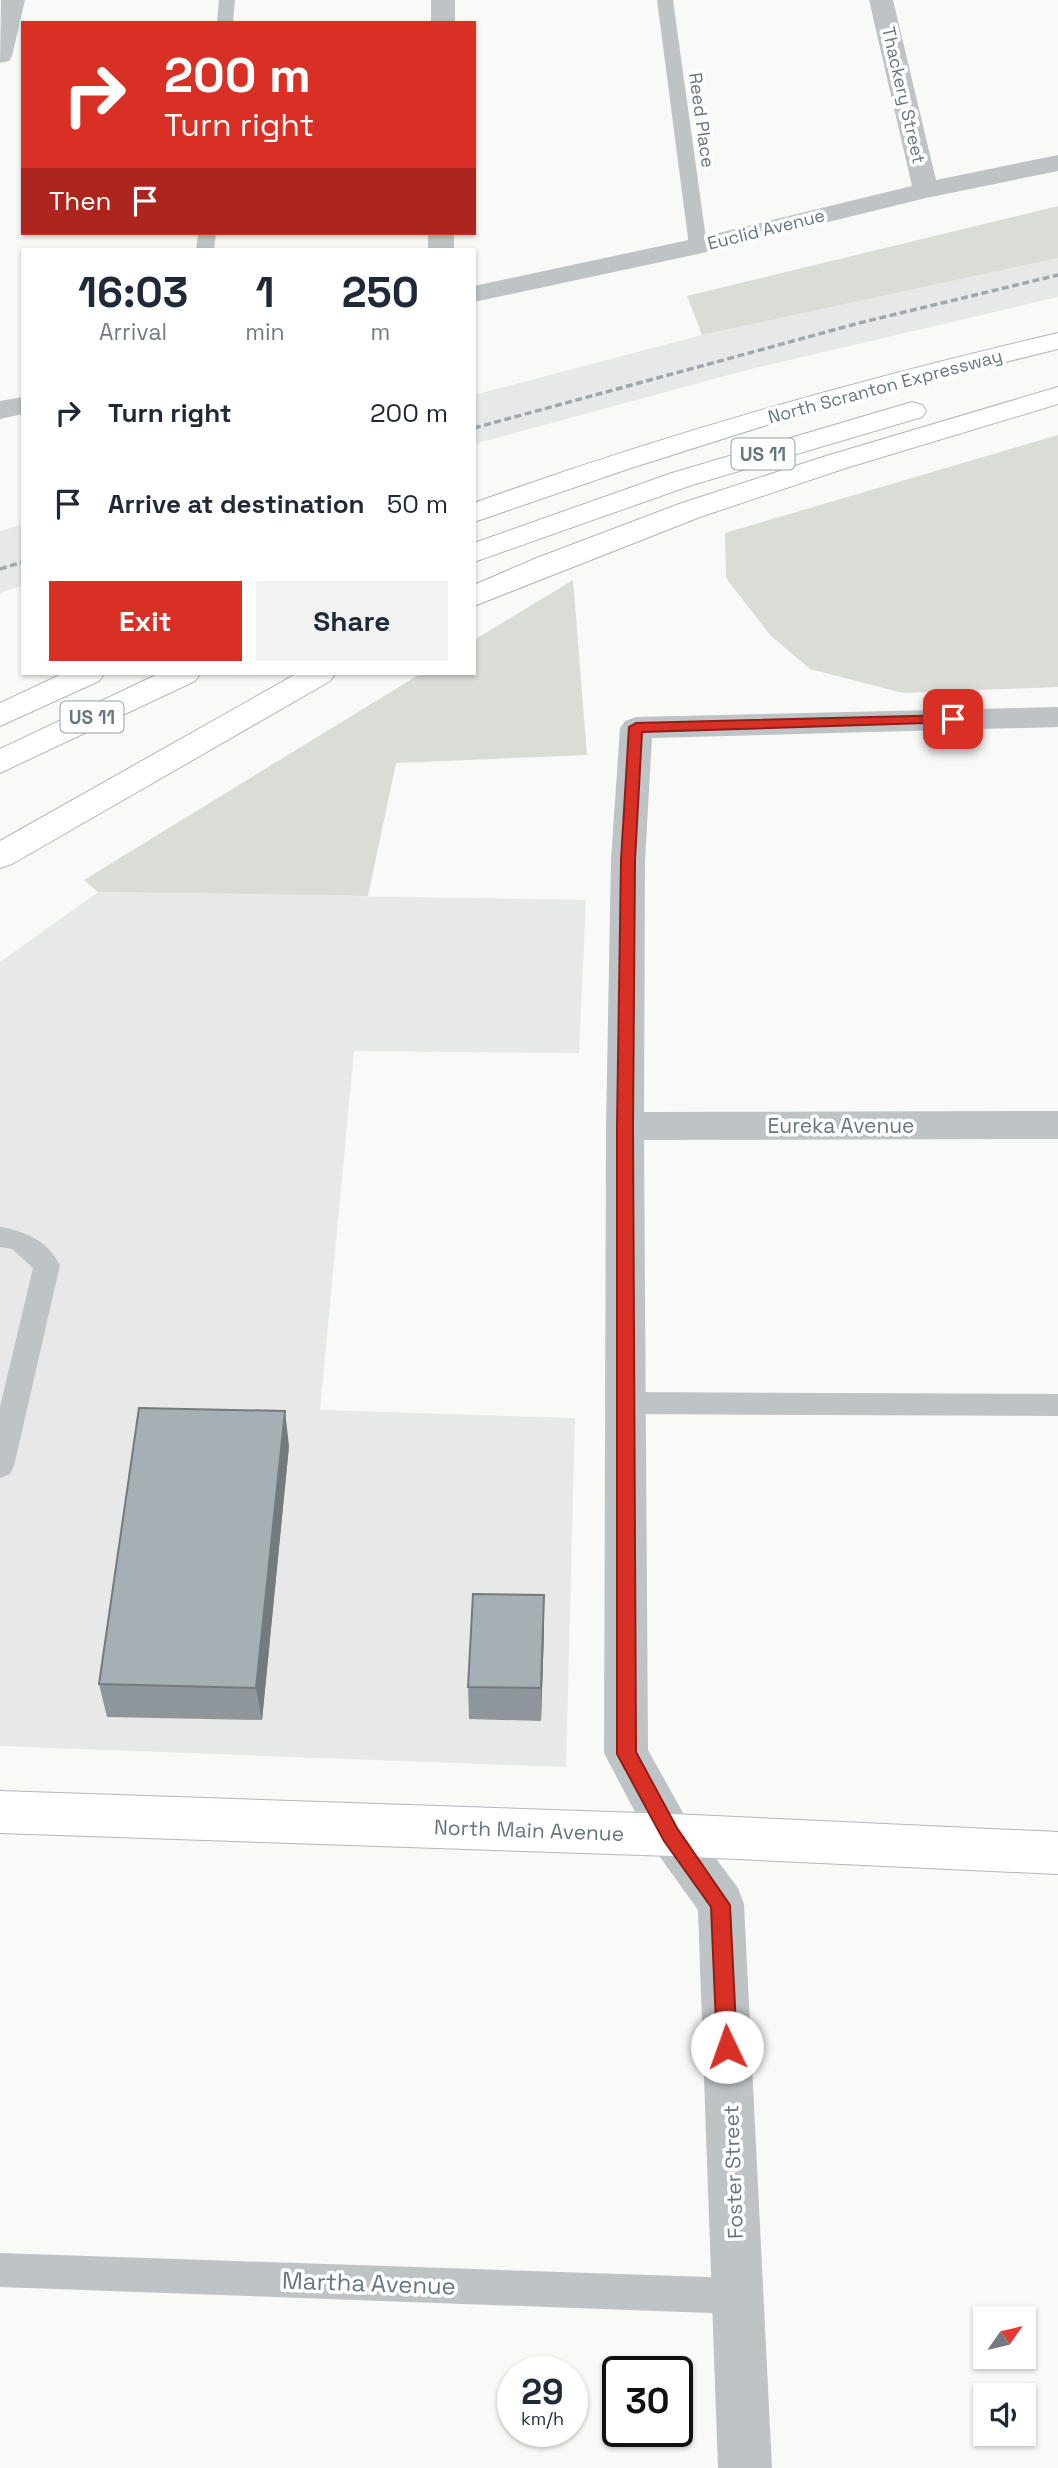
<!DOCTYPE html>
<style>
:root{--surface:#fff;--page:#f2f2f3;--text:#1f2937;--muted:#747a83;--accent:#d93025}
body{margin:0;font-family:"Space Grotesk",sans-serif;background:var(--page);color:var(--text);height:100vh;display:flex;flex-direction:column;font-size:26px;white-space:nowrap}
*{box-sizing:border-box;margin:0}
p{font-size:23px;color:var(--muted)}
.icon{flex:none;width:38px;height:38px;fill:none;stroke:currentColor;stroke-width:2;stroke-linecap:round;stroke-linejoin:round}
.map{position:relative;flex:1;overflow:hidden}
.sheet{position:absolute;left:21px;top:248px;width:455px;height:427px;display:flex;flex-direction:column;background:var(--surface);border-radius:0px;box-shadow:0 2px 5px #0004}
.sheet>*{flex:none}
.guide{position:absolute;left:21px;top:21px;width:455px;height:214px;border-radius:0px;box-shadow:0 2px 5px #0004;background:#d93025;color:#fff;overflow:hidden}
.needle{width:46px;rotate:56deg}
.tools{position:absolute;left:973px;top:2306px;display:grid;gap:14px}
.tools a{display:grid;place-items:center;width:63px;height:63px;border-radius:0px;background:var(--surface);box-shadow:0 2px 5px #0004;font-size:35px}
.speed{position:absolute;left:497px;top:2356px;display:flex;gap:14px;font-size:35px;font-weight:700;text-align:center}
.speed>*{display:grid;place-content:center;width:91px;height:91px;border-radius:50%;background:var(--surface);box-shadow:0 2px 5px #0004;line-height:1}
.speed small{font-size:18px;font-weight:400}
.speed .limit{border:4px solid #111;border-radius:10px;background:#fff;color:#111}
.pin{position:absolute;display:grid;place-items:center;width:60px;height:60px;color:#fff;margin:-30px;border-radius:14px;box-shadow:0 4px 10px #0006}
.me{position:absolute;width:77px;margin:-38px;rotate:357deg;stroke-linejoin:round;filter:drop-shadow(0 0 5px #0008)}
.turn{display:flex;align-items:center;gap:24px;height:147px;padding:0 28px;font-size:32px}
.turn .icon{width:91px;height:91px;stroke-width:2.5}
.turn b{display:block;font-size:49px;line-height:60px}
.then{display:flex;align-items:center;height:66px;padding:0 28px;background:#0003;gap:14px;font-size:26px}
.eta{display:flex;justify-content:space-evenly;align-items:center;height:119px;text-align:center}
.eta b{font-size:42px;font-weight:800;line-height:49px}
.action{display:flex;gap:14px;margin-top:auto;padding:14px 28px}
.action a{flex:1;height:80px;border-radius:0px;background:var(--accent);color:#fff;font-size:28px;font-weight:800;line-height:80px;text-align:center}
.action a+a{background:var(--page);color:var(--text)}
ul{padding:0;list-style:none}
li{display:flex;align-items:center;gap:21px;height:91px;padding:0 28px}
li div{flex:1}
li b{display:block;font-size:26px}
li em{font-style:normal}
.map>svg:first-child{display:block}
</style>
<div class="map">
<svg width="1058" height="2468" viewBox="0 0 1058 2468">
<rect width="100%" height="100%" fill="#f9f9f7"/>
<g fill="#e7e9e8">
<path d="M1058,258V297L751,369L474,444V395L702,335Z"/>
<path d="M23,524V585L0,593V531Z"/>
<path d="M98,892L586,900L579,1053L354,1051L320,1410L575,1418L566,1767L0,1746V962Z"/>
</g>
<g fill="#d9ddd6">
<path d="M1058,206V258L702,335L687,296Z"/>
<path d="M1058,435V687L903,693L810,669L771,636L726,578L725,533Z"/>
<path d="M573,580L587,755L396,763L368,896L98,892L84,880L420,674H474V640Z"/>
</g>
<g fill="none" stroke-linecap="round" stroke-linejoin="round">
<defs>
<path id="primary" d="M0,1791L671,1814L1058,1832V1874L671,1856L0,1833Z"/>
<g id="motorway">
<path d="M1058,333V349L920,383L773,423L628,469L474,522V503C665,434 860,379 1058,333Z"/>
<path d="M1058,387V404L846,468L700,517L474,606V585L534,559L679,504L826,456Z"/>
<path d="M912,402L922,405L926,411L922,417L692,485L474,562V543L672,473Z"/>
<path d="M62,674H104L99,681L0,726V703Z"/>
<path d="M158,674H200L195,681L0,773V749Z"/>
<path d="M296,674H335L330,681L12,864L0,868V841Z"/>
</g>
</defs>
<use href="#primary" stroke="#b2b8bb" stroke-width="2"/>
<use href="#motorway" stroke="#b2b7ba" stroke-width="2"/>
<g fill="#bec3c6" fill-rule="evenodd">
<path d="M219,0H235L233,23H217Z"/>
<path d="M657,0H673L707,246L698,251L689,246Z"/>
<path d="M198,233H216L214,250H196Z"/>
<path d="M0,1227C25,1231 48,1241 60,1265L14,1466L10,1474L0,1478V1407L33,1268L12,1249L0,1247Z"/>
<path d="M626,1392L1058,1394V1416L626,1414L616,1411L612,1403L616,1395Z"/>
<path d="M0,2253L738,2278L750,2284L756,2296L750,2308L738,2314L0,2287Z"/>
</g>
<g fill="#bec3c6" fill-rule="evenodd">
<path d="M1,0H25L12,56L9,61L0,63Z"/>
<rect x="431" y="0" width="24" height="23"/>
<path d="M869,0H893L936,180L1058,155V171L926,198L698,254L474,302V286L698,238L912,186Z"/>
<rect x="428" y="233" width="26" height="17"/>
<path d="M23,397V414L0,419V401Z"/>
<path d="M1058,707V727L652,738L645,860L644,1112L1058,1111V1139L644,1140L648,1750L687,1820L738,1888L744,1904L772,2468H718L698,1910L655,1850L604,1753L606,1126L611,860L620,728L625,721L636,717Z"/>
</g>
<use href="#primary" fill="#fff" fill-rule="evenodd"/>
<use href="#motorway" fill="#fff" fill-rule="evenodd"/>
<g stroke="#a0a8ad" stroke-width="3.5" stroke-dasharray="7 3.5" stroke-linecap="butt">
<path d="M474,428L859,323L1058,275"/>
<path d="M0,569L23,562"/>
</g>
</g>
<g fill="#8e969b">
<path d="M289,1446L262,1720L107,1717L99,1684Z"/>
<path d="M544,1629L541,1721L469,1719L468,1687Z"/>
</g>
<g fill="#747a7e">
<path d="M285,1411L289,1446L262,1720L256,1688Z"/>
<path d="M544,1595V1629L541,1721V1688Z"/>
</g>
<g fill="#a5afb4" stroke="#747a7e" stroke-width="2">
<path d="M139,1408L285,1411L256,1688L99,1684Z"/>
<path d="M473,1594L544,1595L541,1688L468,1687Z"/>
</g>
<path fill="#d93025" stroke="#8d1f18" stroke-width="2" d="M953,715L959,719L957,722L642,732L635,860L633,1126L636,1752L677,1828L730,1905L737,2047L735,2054L727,2057L720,2054L717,2047L711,1907L664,1841L617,1754V1126L621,860L629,727L636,723Z"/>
<g text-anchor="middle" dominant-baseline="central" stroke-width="7" stroke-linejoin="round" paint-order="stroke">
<g font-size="18" fill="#667780" stroke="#fff">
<text transform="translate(904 95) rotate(77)">Thackery Street</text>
<text transform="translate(702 120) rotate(82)">Reed Place</text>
<text transform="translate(766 229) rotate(-14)">Euclid Avenue</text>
<text transform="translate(885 386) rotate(-15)">North Scranton Expressway</text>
</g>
<g fill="#fff" stroke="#94a0a6" stroke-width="2">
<rect x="731.5" y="438.5" width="63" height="31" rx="5"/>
<rect x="60.5" y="701.5" width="63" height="31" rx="5"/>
</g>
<g font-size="19" font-weight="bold" fill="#667780">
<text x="763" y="454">US 11</text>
<text x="92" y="717">US 11</text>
</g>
<g font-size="21" fill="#667780" stroke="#fff">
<text x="841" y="1125">Eureka Avenue</text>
<text transform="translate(529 1830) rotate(2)">North Main Avenue</text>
<text transform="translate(733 2172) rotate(-92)">Foster Street</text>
</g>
<g font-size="24" fill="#667780" stroke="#fff">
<text transform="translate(369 2283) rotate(2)">Martha Avenue</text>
</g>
</g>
</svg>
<div class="tools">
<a><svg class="needle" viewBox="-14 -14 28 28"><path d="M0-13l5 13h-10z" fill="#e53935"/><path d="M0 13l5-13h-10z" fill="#747a83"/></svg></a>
<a><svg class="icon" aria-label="sound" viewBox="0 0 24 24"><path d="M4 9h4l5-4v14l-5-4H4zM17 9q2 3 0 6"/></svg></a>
</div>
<div class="speed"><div>29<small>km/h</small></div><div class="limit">30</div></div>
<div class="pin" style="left:953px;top:719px;background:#d93025"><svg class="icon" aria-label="arrive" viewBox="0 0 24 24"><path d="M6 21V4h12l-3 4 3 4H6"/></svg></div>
<svg class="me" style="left:727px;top:2047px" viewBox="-20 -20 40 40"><circle r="19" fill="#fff"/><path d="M0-13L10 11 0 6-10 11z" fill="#d93025"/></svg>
<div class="guide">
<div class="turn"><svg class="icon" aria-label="right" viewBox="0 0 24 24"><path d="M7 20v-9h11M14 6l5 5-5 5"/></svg><div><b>200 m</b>Turn right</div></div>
<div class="then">Then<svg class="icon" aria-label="arrive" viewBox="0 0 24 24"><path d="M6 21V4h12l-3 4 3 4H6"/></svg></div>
</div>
<section class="sheet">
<div class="eta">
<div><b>16:03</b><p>Arrival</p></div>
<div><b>1</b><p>min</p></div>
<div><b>250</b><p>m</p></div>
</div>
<ul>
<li><svg class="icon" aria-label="right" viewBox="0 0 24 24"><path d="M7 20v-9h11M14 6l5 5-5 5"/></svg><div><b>Turn right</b></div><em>200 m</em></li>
<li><svg class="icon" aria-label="arrive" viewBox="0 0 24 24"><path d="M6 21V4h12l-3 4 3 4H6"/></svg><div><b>Arrive at destination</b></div><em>50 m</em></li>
</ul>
<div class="action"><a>Exit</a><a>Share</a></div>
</section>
</div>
